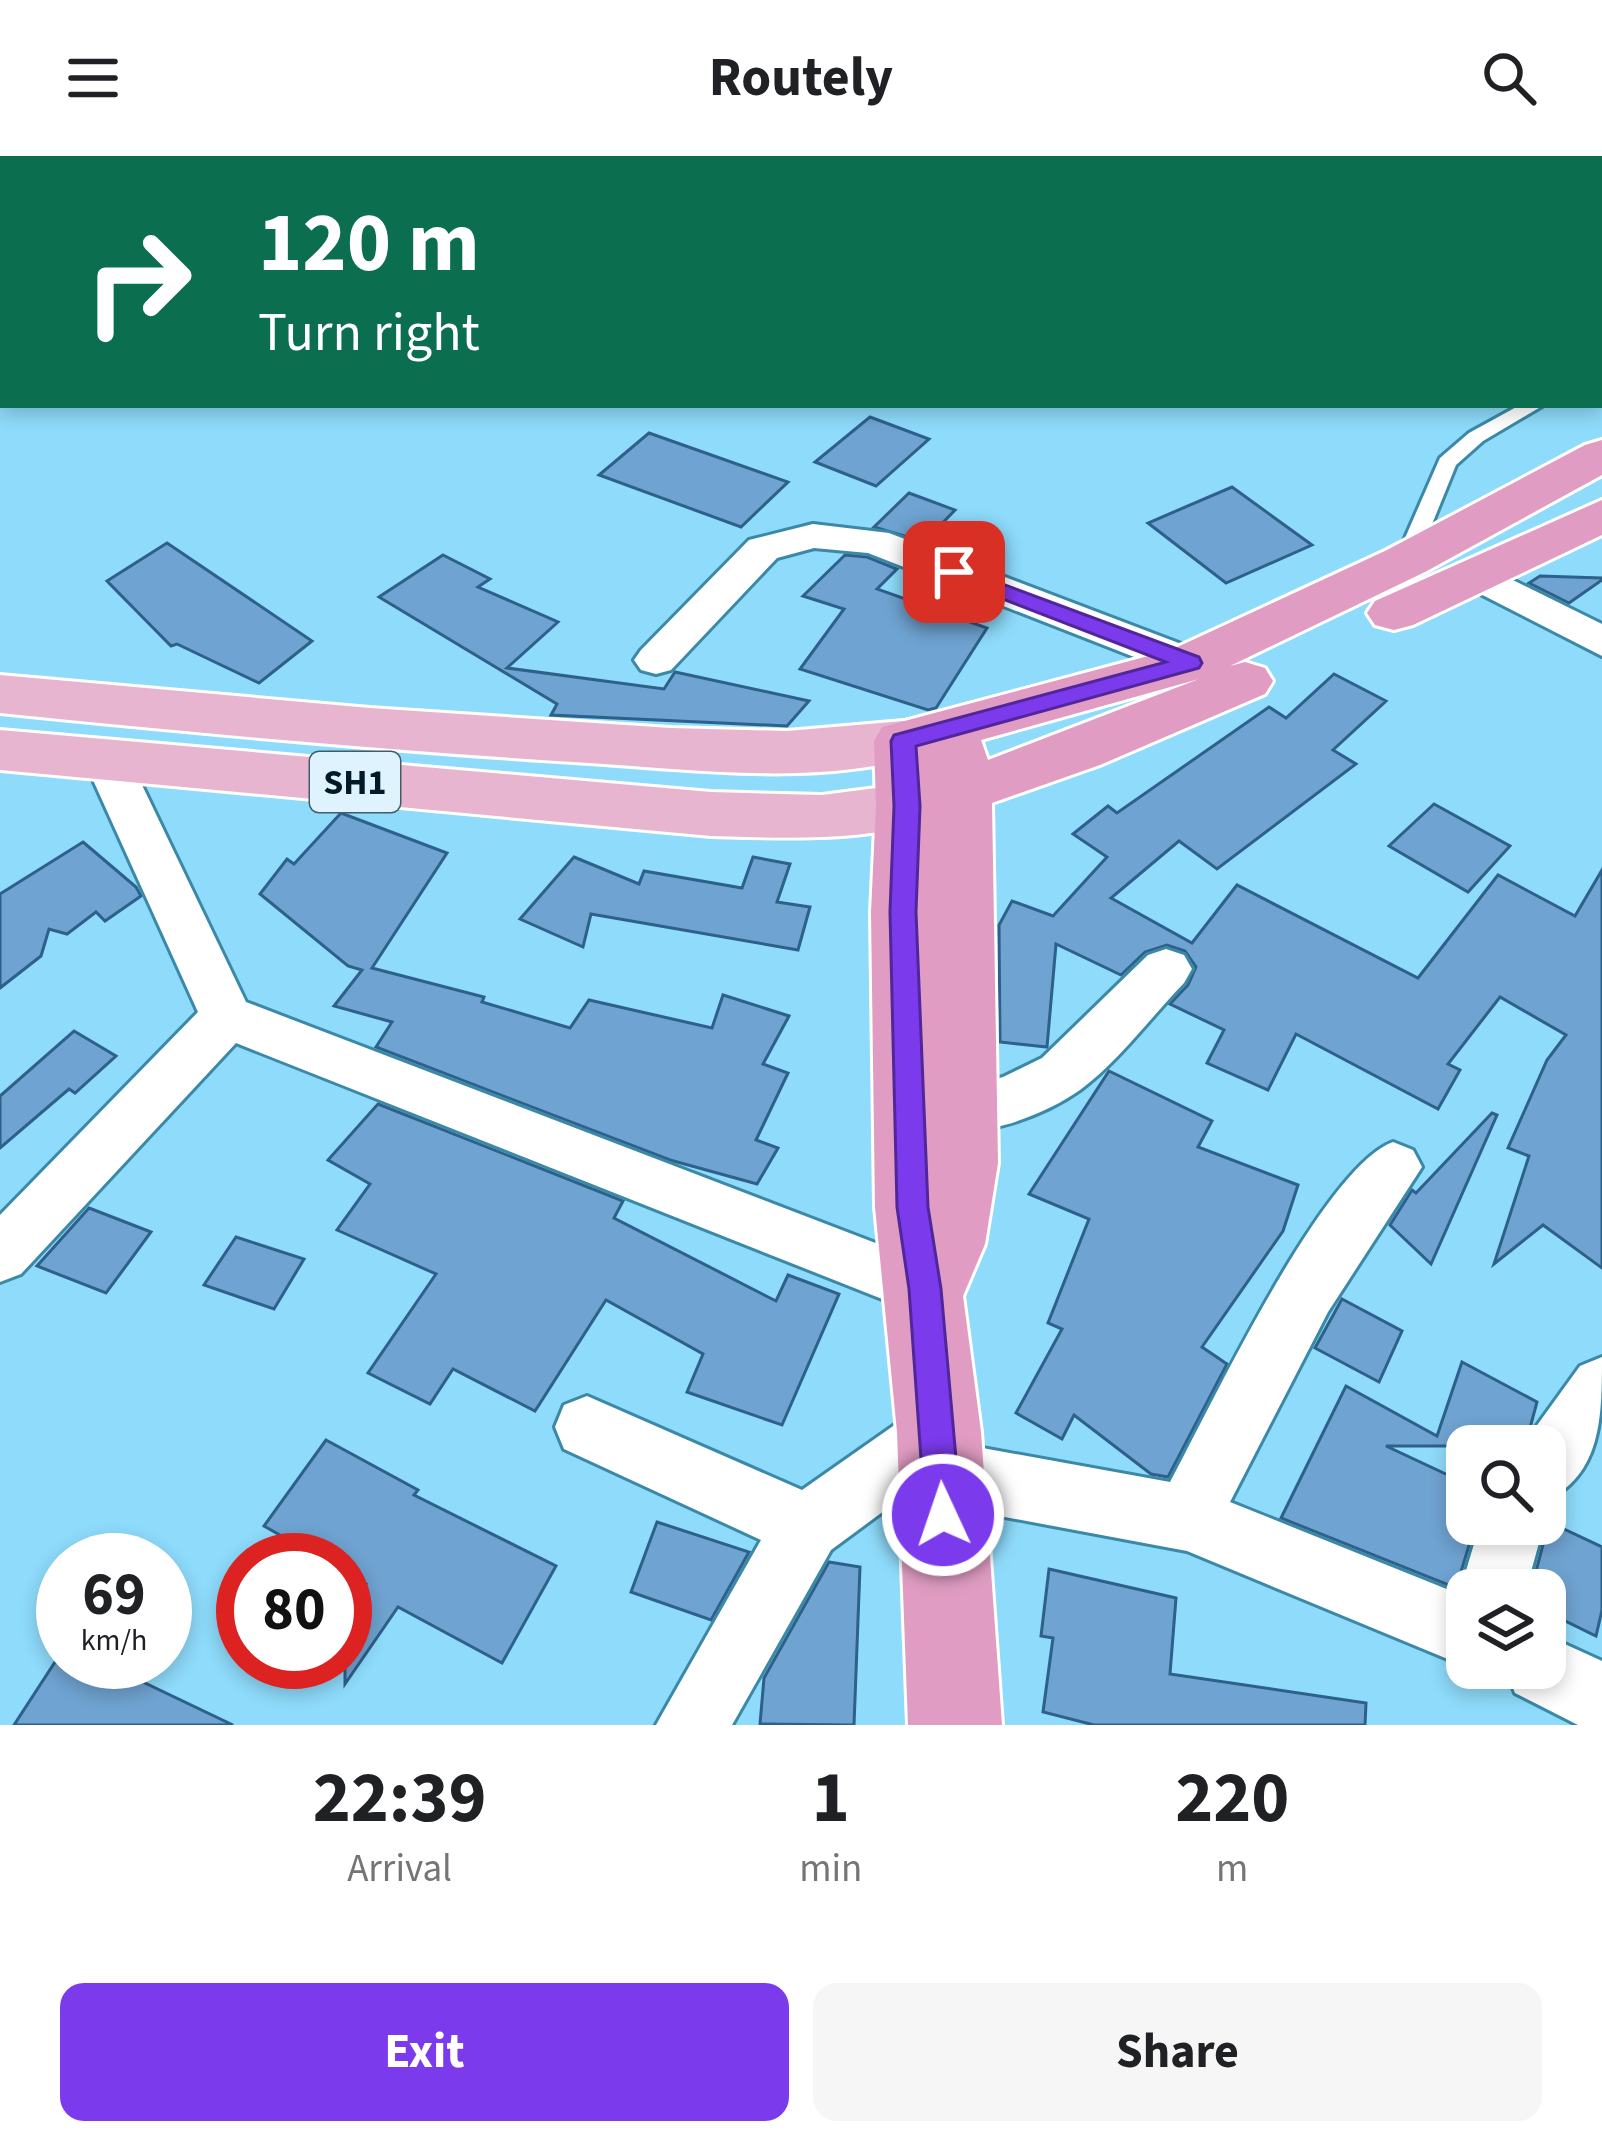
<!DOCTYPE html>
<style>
:root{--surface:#fff;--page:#f6f6f6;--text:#202124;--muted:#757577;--accent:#7c3aed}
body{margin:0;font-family:"Source Sans 3",sans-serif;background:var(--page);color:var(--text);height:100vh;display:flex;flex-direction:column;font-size:45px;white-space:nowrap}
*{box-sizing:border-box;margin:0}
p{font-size:39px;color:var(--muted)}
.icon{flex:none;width:66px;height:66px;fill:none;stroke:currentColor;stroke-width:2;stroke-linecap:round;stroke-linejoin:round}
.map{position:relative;height:1569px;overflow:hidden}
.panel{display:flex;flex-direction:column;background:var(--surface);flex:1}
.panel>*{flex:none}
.guide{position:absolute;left:0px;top:0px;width:1602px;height:252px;box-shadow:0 6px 18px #0003;background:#0b6e4f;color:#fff;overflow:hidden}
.tools{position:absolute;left:1446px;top:1269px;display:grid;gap:24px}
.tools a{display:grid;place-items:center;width:120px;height:120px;border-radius:24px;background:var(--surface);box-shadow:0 6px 18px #0003;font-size:60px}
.speed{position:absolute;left:36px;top:1377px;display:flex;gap:24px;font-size:60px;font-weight:700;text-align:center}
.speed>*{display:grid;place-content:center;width:156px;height:156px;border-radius:50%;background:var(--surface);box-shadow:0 6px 18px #0003;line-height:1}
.speed small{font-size:30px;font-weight:400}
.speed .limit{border:18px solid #d22;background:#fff;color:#111}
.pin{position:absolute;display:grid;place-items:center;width:102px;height:102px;color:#fff;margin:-51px;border-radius:24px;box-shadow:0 6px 18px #0006}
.me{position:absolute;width:132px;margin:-66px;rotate:357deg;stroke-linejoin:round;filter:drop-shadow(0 0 9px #0008)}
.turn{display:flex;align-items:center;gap:42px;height:252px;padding:0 60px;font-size:54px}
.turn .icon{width:156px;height:156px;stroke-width:2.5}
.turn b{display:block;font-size:84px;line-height:102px}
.eta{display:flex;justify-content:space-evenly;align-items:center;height:204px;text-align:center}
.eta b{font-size:72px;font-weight:700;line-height:84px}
.button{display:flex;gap:24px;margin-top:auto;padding:24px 60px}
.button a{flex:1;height:138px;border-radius:24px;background:var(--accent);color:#fff;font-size:48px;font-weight:700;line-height:138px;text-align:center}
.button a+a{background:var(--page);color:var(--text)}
header{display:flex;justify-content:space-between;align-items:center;height:156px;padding:0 60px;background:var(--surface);font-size:54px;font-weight:700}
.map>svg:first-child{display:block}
</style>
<header><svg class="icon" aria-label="menu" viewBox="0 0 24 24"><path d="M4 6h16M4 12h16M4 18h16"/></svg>Routely<svg class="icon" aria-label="search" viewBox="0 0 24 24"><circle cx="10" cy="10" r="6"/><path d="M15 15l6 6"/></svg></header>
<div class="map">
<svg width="1602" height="1569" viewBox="0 0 1602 1569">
<rect width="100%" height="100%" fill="#8edbfb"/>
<g fill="#6fa3d1" stroke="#2d608a" stroke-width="3">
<path d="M870,261L929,283L876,330L815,306Z"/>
<path d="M649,277L788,326L741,371L599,319Z"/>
<path d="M1232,331L1312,389L1226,427L1148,367Z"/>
<path d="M909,337L955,354L924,386L874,371Z"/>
<path d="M167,387L312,485L259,527L177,488L171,490L107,425Z"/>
<path d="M443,399L490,423L478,431L558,466L507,512L664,533L675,516L809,545L787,570L551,559L557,548L379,441Z"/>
<path d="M845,399L867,401L897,413L877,433L987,472L936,552L928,554L800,513L844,453L803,440Z"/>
<path d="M1540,420L1602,422V424L1569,447L1529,427Z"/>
<path d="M1334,518L1386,545L1333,594L1356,608L1217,713L1179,685L1111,742L1192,787L1237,729L1418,822L1498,719L1575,760L1602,714V1112L1543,1069L1494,1108L1529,1000L1508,992L1547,904L1566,879L1500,841L1448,908L1460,914L1438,953L1296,878L1268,934L1207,907L1224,874L1170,848L1188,829L1196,811L1185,795L1167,789L1145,796L1121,819L1056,788L1047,891L1000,886L999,769L1012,745L1053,760L1107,701L1073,678L1108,650L1117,657L1269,551L1286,562Z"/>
<path d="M1434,648L1510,690L1468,736L1389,690Z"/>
<path d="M341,657L447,697L372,812L484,841L482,846L570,872L589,844L712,872L723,839L789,860L763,908L788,917L756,984L778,992L757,1028L670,1004L376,891L392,866L334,850L362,814L348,810L260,738L287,703L294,708Z"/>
<path d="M83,686L136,731L141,740L105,765L96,756L67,778L49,773L41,800L0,832V738Z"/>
<path d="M574,701L639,728L644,715L742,732L753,701L790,708L777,746L810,751L798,794L591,758L583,791L520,763Z"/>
<path d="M74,875L116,900L75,937L69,933L0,992V940Z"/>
<path d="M1109,915L1212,965L1198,991L1298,1029L1283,1075L1202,1191L1227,1208L1168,1321L1151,1318L1074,1259L1062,1283L1016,1257L1062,1173L1048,1167L1089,1063L1029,1038Z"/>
<path d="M378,948L623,1045L614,1062L776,1145L788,1119L839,1138L782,1269L687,1236L703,1198L606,1144L535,1255L453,1213L430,1248L368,1217L436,1118L337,1074L370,1028L328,1004Z"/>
<path d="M1492,957L1497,959L1431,1108L1390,1069L1412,1034L1416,1037Z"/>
<path d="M89,1052L151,1076L106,1137L37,1110Z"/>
<path d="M236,1081L304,1103L274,1153L204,1129Z"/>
<path d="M1342,1143L1402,1175L1379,1226L1315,1192Z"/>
<path d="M1462,1206L1537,1246L1530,1272L1518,1290H1386L1467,1328V1370L1474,1373L1456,1432L1281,1362L1346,1230L1437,1280Z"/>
<path d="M326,1284L418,1334L414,1339L556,1410L502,1507L398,1451L345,1528V1458L366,1428L345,1416V1404H324L264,1370Z"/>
<path d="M657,1366L749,1396L711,1464L631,1436Z"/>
<path d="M1549,1366L1602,1391V1454L1596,1480L1545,1455V1434H1531Z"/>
<path d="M829,1406L860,1411L854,1569L760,1568L764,1522Z"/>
<path d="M1049,1413L1176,1442L1170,1518L1366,1547L1365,1569H1094L1043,1556L1053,1482L1041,1480Z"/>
<path d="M55,1506H101L233,1569H14Z"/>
</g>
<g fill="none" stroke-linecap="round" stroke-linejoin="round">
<defs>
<g id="service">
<path d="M1602,207V219L1599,220V208Z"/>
<path d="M1520,249H1544L1483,285L1456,309L1417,405L1414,410H1398L1395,405L1440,302L1469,277Z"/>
</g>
<g id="minor">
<path d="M1254,0H1290L1292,3H1256Z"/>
<path d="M3,85V106L0,107V86Z"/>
<path d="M1599,150L1602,151V171L1599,170Z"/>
<path d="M813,368L889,377L1205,497L1212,507L1205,517L1190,521L1175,517L868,397L814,392L777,402L671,514L656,518L641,514L634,504L641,494L749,384Z"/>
<path d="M1476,406L1602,468V500L1461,428L1455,419L1461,410Z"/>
<path d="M107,588L123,593L130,604L246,846L946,1114L955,1133L946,1152L925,1160L236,887L21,1118L0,1126V1059L198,856L84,604L91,593Z"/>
<path d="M1166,793L1184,799L1192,813L1184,827C1151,861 1118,906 1080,934C1046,958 980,985 940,971L932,955L940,939L1003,921L1042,902L1148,799Z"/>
<path d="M1393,986L1413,994L1422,1011L1328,1156L1230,1346L1459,1438L1480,1368L1545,1365L1526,1434H1467V1511L1187,1395L941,1349L918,1340L915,1332L831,1394L732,1569H656L761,1384L564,1293L555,1271L564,1249L587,1240L802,1334L916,1254L939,1245L962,1254L971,1276L966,1289L1170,1326C1209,1254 1323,1011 1393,986Z"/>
<path d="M1602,1201C1602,1260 1602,1319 1545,1345V1290H1522L1580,1210Z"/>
<path d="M1545,1479L1602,1505V1569H1578L1515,1537L1505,1512H1545Z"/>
</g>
<g id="primary">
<path d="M0,519L370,552L671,572L787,575L903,565L924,571L932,585L924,599C816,630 699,614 589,607C392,595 196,577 0,557Z"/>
<path d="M0,574L711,636L822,639L907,628L929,635L938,650L929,665C858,686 784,682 711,680L0,614Z"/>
</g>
<g id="trunk">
<path d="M1602,284V319L1425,416L1230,510L1245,506L1265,512L1273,525L1265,538L1100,609L992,647L998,1007L985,1088L963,1140L981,1276L1002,1569H908L897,1276L875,1051L871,756L876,650L874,585L882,571L1171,494L1387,394L1585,289ZM1199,523L988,604L981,584Z"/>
<path d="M1602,344V379L1413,469L1394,474L1375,469L1367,457L1375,445Z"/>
</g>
</defs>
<use href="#service" stroke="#3b89a6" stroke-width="6"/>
<use href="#minor" stroke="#3b89a6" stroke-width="6"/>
<use href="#primary" stroke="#fff" stroke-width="6"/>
<use href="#trunk" stroke="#fff" stroke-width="6"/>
<use href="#service" fill="#fff" fill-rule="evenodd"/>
<use href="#minor" fill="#fff" fill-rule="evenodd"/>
<use href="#primary" fill="#e8b5d1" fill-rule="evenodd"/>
<use href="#trunk" fill="#e09cc2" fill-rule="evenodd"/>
</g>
<path fill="#7c3aed" stroke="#51269a" stroke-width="3" d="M954,410L1199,501L1202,507L1199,512L916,590L920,650L916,756L928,1051L941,1133L961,1359L956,1371L943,1377L931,1371L925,1359L909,1133L897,1051L890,756L894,650L891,585L894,579L1166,506L946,421L943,416Z"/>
<g text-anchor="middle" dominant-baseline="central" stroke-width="9" stroke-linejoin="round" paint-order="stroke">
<rect fill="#def3fd" stroke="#435c67" stroke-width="3" x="310" y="596" width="90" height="60" rx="9"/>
<g font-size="36" font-weight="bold" fill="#001b27">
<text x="355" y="626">SH1</text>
</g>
</g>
</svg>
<div class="tools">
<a><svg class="icon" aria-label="search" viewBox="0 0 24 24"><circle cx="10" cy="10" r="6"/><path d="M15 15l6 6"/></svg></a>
<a><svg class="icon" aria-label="layers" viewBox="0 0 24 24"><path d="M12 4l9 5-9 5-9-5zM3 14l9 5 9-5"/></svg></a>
</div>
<div class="speed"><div>69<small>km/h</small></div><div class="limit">80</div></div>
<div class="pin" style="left:954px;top:416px;background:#d93025"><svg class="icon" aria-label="arrive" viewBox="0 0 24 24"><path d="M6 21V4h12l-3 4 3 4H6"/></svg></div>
<svg class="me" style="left:943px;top:1359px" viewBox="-20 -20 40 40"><circle r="17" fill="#7c3aed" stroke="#fff" stroke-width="3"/><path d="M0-11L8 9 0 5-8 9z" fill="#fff"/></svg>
<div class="guide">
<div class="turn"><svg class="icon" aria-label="right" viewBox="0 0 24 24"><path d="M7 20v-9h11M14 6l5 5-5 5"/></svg><div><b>120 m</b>Turn right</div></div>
</div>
</div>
<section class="panel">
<div class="eta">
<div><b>22:39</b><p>Arrival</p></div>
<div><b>1</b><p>min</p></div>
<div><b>220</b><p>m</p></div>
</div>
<div class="button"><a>Exit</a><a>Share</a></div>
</section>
